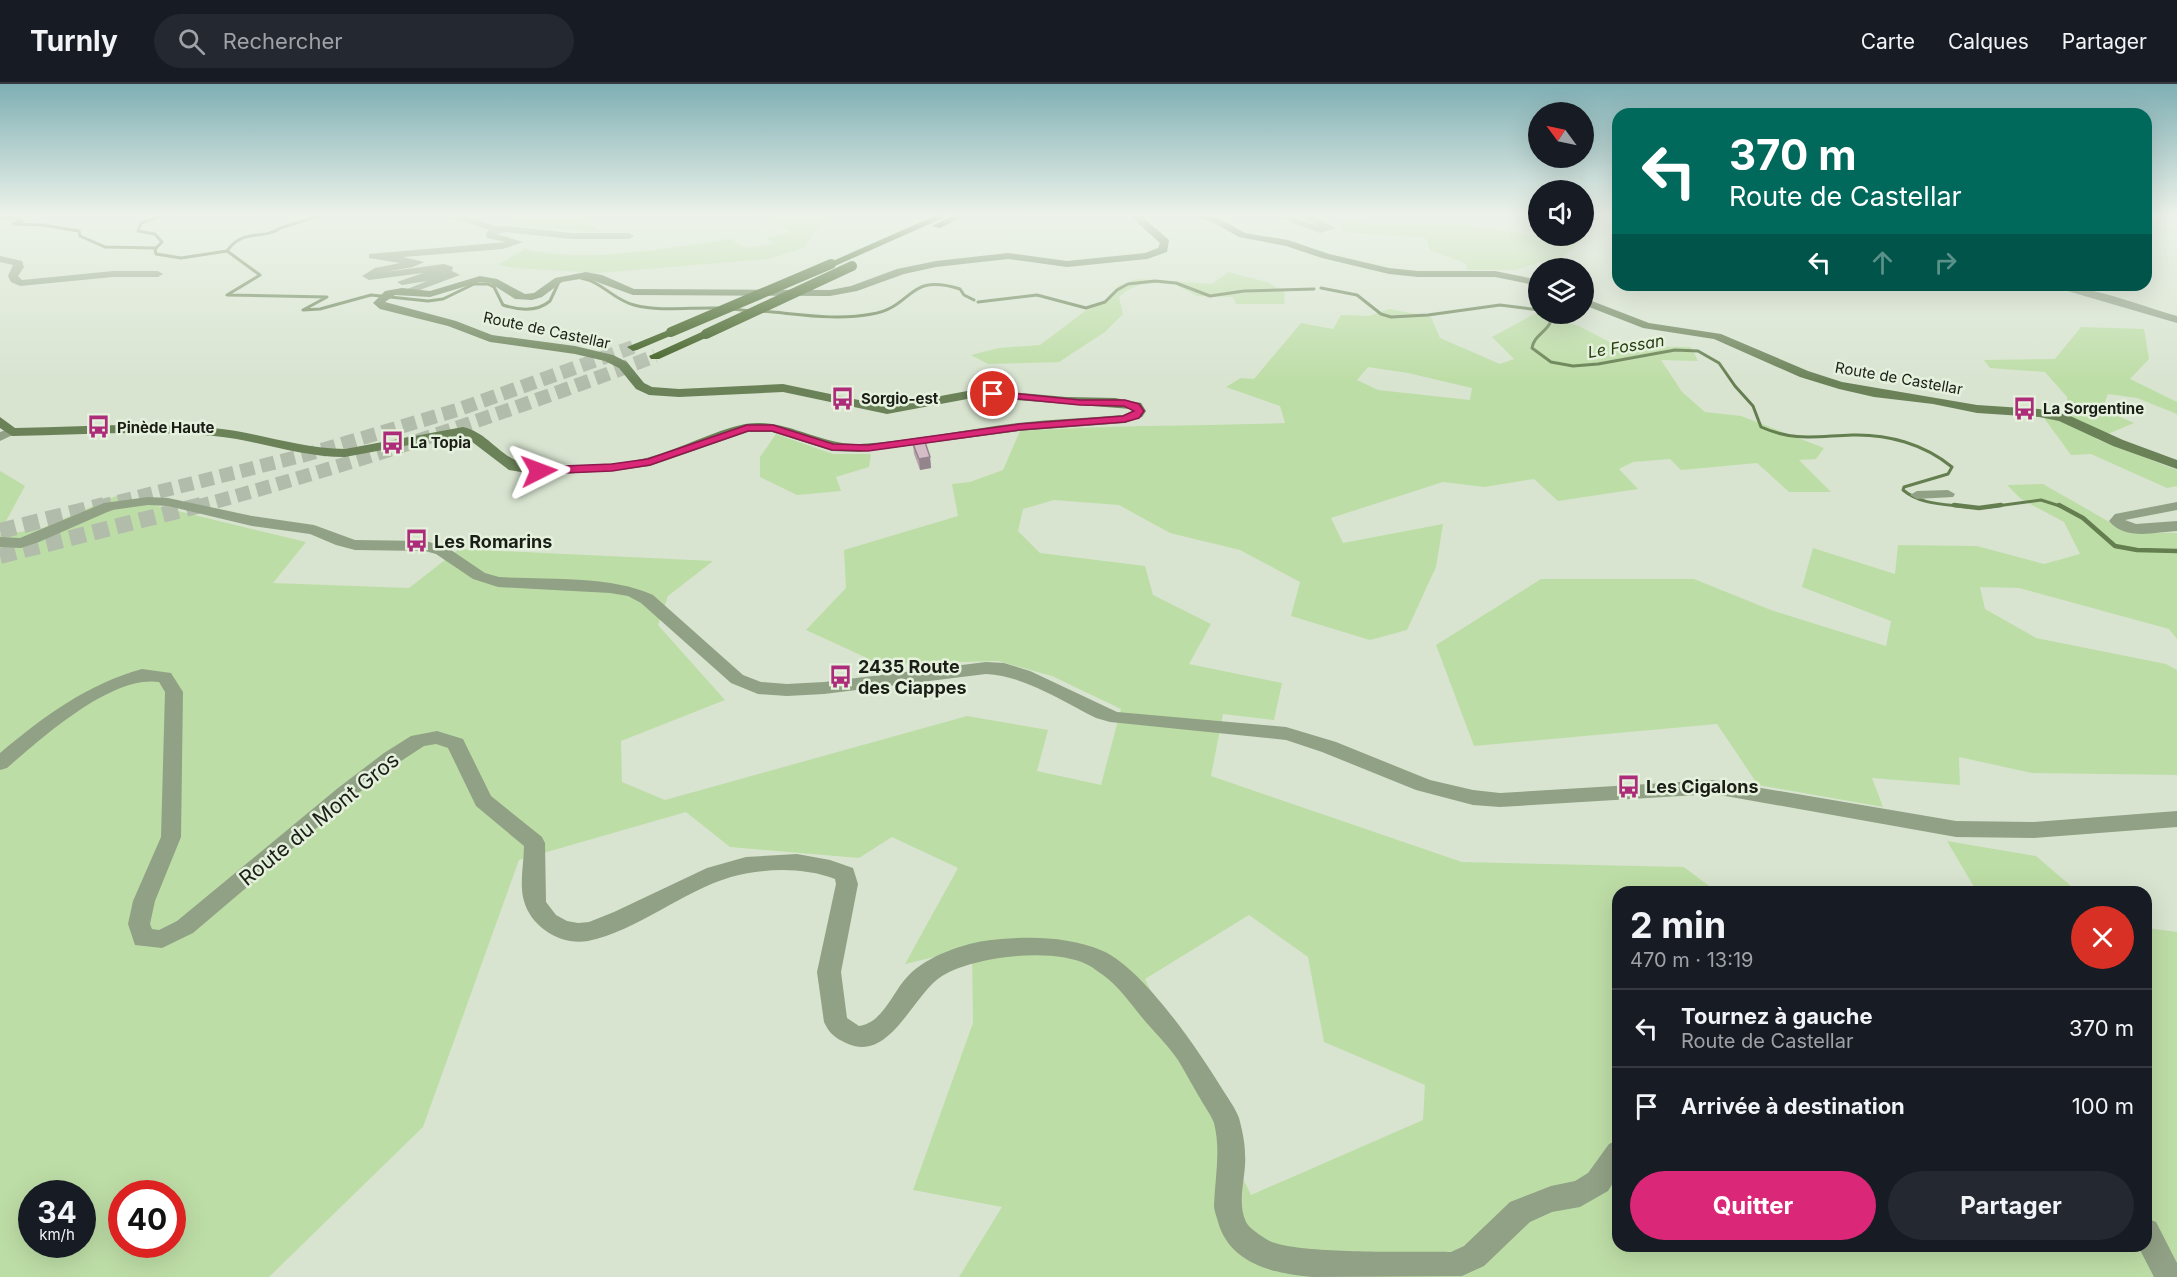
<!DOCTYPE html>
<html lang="fr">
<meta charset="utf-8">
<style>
:root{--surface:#171b24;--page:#242831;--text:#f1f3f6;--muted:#9ea1a6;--line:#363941;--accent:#db2777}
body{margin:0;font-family:Inter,sans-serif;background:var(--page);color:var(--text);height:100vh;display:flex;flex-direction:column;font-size:22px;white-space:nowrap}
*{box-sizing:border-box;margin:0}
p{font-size:20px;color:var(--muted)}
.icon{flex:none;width:33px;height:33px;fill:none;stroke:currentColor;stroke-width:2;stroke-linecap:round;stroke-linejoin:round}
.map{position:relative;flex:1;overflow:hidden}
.drawer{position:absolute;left:1612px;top:802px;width:540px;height:366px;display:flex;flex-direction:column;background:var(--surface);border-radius:18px;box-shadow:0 6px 24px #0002}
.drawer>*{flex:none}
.top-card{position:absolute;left:1612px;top:24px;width:540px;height:183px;border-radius:18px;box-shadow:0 6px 24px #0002;background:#00695c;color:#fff;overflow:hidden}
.needle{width:39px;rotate:303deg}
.fabs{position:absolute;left:1528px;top:18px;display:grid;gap:12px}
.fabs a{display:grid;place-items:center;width:66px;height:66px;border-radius:50%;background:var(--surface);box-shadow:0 6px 24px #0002;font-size:30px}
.speed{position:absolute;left:18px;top:1096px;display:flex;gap:12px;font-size:30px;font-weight:700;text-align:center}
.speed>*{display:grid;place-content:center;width:78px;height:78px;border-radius:50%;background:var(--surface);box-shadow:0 6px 24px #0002;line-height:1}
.speed small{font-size:15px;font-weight:400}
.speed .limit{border:9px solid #d22;background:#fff;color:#111}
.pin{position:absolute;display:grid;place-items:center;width:51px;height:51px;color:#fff;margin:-26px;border:3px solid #fff;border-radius:50%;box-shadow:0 2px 6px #0007}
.me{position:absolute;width:66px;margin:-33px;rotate:87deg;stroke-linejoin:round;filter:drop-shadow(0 0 4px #0008)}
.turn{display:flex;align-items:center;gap:21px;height:126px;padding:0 18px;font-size:27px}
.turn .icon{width:78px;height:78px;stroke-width:2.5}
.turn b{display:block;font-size:42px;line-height:51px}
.lanes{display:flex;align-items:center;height:57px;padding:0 18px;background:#0003;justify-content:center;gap:30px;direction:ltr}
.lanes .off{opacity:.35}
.round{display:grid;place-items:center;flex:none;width:63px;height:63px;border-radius:32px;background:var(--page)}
.headline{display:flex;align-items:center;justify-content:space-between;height:102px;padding:0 18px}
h1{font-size:36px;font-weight:700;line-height:45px}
.button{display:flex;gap:12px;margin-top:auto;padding:12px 18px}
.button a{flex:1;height:69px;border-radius:36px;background:var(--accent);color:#fff;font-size:24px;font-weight:700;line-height:69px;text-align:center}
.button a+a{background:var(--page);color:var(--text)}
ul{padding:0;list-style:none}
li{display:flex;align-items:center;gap:18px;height:78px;padding:0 18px;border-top:2px solid var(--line)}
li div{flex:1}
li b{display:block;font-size:22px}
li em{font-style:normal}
header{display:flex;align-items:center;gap:36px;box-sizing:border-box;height:84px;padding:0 30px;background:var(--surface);border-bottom:2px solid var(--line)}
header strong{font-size:28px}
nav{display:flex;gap:33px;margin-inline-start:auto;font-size:21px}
.search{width:420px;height:54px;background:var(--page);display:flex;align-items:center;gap:15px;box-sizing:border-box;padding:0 21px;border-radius:33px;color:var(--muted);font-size:22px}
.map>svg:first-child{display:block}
</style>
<header>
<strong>Turnly</strong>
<div class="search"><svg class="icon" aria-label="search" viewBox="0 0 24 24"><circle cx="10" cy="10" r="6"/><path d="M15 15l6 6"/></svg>Rechercher</div>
<nav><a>Carte</a><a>Calques</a><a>Partager</a></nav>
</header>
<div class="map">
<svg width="2177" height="1193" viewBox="0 0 2177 1193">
<rect width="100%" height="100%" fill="#d8e4d0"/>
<g fill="#bddda6" fill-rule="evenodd">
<path d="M515,130H595L584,137L601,148L517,142Z"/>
<path d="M780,130H856L822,137L804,164L768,175L598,189L515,184L498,181L525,165C589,180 666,164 731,155L744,164L773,160L767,154L790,148L772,135Z"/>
<path d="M1346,135L1373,141H1466L1539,152L1586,153L1553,182L1540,178L1515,186H1467V180L1430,166L1426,154L1345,148L1340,141Z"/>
<path d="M1229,188L1269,199L1285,209L1284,220H1236L1233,213L1197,212L1176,201L1158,199L1139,201L1126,207L1119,213L1123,230L1105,248L1059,278L988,280L971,271L999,264L1040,261L1085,227L1106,218L1118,202L1137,195L1212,200Z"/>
<path d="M1389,225L1431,233L1440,254L1500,280L1514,275L1492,253L1536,229L1579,242L1617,262L1691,263L1698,277L1661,276L1682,308L1705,328L1741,332L1824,364L1816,375L1799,376L1831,408H1789L1757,379L1681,386L1670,375L1633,378L1619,385L1638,405L1558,417L1534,395L1484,403L1443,398L1331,434L1343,459L1443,440L1436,483L1407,546L1370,556L1291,532L1300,498L1240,466L1170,449L1119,421L1054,416L1023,425L1018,447L1040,469L1145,482L1153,511L1211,540L1189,580L1282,599L1274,636L1223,630L1211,692L1462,778L1684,783L1717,808H1618V1162H2146L2147,844L2177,848V1193H959L1002,1123L913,1106L973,939L972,864L905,880L958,784L892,753L859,774L730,763L686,728L519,776L423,1043L269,1193H0V450L38,446L116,412L306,458L273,499L409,504L459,465L713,477L668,512L658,541L725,616L621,657L622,698L665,716L967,632L1048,646L1037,687L1101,701L1121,625L1052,592L998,577L880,580L806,546L846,504L844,466L958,432L952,400L970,398L1003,386L1020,347C1108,341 1197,342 1285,339L1280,322L1226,303L1241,294L1254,295L1301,239L1333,245L1341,231L1369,232ZM1368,283L1408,289L1472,304L1470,316L1378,306L1357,296ZM1249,831L1308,873L1324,958L1425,1001L1423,1036L1251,1111L1145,895ZM32,1110H82V1161H32ZM122,1110H172V1161H122Z"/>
<path d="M2081,243L2144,245L2149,275L2130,295L2177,318V330L2137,314L2108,310L2102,325L2134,339L2096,355L2177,386V402L2167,404L2091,370L2071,371L2044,334L2068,328L2067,313L2045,288L1990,284L1984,276L2055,275Z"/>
<path d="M776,350L833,370H871L869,383L836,393L841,407L797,411L760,393V373Z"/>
<path d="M0,387L25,402L0,448Z"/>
<path d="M2043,400L2127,448L2177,449V555L2169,545L2019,504L1980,503L1985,525L2036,554L2166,580L2177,586V691L2032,689L1959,673L1960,701L1872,694L1883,723L1758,701L1717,640L1474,662L1436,561L1541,495H1694L1771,526L1886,562L1891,537L1802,503L1813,464L1895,490L1898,461L1977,462L2044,480L2080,470L2064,438L2021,415L2007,401Z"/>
<path d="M1947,757L2036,772L2078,808H1977Z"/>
</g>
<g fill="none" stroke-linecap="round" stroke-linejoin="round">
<g stroke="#647e4f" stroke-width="3">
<path d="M166,130L141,139L138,147L155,150L162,158L155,165L156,170L181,174L227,167"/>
<path d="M0,134L12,133L23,137L13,140L43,141L79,147L80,152L105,163L156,164"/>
<path d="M227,167L260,191L227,211L327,213L303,226L320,225L371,211L428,217L443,215L474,200H488L494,203L503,221C518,226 537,228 550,217L558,200"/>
<path d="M227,167C242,144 265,156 280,144L326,130"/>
<path d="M581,194C602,198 614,216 634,221C661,228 691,223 718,224"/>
<path d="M1321,204L1357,211L1381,230L1391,233L1428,231L1500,221L1539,226"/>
<path d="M978,218L1037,211L1086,224L1105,218L1117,206L1128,200L1155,197L1176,199L1210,212L1244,207L1314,205"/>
<path d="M732,225L751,227"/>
<path d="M762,227C799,230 836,237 872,230C914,223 907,188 960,205L964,211L974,216"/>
<path d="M1544,230L1551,237C1547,248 1534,251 1532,264L1551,278L1573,282L1598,280L1675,266L1698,267L1719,279L1735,302L1753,322L1761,343C1795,358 1817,352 1852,351C1888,350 1924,360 1952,383L1948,390L1904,403L1903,406C1921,421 1945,420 1967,423"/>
<path d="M1989,423L2041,416L2063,423"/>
</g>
<g stroke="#647e4f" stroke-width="4.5">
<path d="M1954,421L1979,424L2001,421"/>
<path d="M2059,421L2083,434L2115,462L2137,466L2177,467"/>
</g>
<g stroke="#b2bcab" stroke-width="14" stroke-dasharray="14 7" stroke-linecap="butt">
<path d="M98,423L305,371L457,326L633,263"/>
<path d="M196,423C352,381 504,330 655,272"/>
</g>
<g stroke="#b2bcab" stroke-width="16" stroke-dasharray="16 8" stroke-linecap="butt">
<path d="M0,447L104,421"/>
<path d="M0,472L201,421"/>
</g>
<g fill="#91a185" fill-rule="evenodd">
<path d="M428,130C443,130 457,131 472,134C483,136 494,145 505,142L572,149H629L634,152L629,155H572L505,148L497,150L523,158L503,165L403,173L424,178L413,183L385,188L444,180L453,183L452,187L460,191L409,210H401L400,208L427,197L402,201L397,198L423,189L369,196L362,192L375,184L400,179L369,174V170L506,158L487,154L486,149L489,146L472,140Z"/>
<path d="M1269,130H1283L1321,143L1295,130H1308L1336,144L1320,149Z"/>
<path d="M0,172L22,177L24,183L18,192L22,196L113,187H158L163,190L158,193H113L20,202L11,198L8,192L13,181L0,178Z"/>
<path d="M2047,201C2091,201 2135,220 2177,232V239Z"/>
<path d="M12,344L17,345L19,348L0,357V348Z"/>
<path d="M1948,406L1955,410L1953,413L1917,415L1910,411L1917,407Z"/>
<path d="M148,413L168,414L252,432L314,441L355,456L426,457L448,464L485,489L499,493C548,496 609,491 653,511L743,591L761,598L787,600L824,598L986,578L1004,579L1030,587L1117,628L1286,643L1336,658L1430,696L1473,706L1500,709L1714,696L1956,737L2034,738L2177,727V743L2034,754L1956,753L1714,710L1500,723L1473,721L1416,706L1322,668L1286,656L1110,638L1096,634C1062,617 1025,592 986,590L824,610L787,612L758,610L731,599L641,519L628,512L610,509L498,503L473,495L436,470L425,467L355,466L336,461L310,450L252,442L168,422L148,421L112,426L39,458L21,464L0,463V453L20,454L104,419Z"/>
<path d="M2177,418V426L2125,436L2136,440L2177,437V447C2155,448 2125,457 2109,437L2115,430Z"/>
<path d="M142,585L171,589L183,608L181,753L155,817L150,840L152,845L159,846L177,837L338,704L384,669L411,652L437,647L463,655L491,712L542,753L545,759L546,818L556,831L567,837L578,839L589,838L614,828L707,784L746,773L797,770L830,776L853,784L858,800L841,888L847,934L859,942C883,939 893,907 908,892C927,872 964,859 991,856C1027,852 1068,852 1103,867C1143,885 1197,964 1221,1003C1227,1013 1235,1023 1239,1034C1242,1045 1245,1059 1245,1070C1247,1091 1236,1117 1246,1138C1249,1144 1260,1151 1266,1155C1289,1171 1418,1167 1451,1168L1464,1162L1510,1118L1551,1102L1575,1097L1588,1089L1609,1060L1618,1056V1091L1608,1107L1580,1123L1552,1128L1530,1138L1484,1182L1462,1192L1313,1193C1274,1190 1230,1180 1218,1138C1217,1133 1214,1127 1214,1121C1215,1093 1221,1067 1214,1039C1211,1031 1205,1023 1201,1016C1193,1003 1186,989 1178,976C1167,960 1152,946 1140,931C1128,916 1118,902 1103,891C1098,888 1093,883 1088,881C1054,863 974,872 942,892C912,911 890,980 846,959C835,954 829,949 824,938L817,888L836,800L835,795C803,783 764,784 731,793C683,807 637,847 588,857C561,862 531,843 524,817C519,800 524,779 524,762L476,722L448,664L436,660L424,662L398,679L352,714L193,849L162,864L135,861L128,840L133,817L161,753L165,608L159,598C111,591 42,654 7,684L0,686V669C43,633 87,600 142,585Z"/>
<path d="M2146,1134L2156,1138L2177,1179V1193H2154L2138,1162H2146Z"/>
</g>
<g fill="#6b8259" fill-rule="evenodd">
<path d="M1128,130H1139L1169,156L1167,168L1147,175L1067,183L1008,175L936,183L904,190L857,207L830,212L633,211L586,194L562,198L542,213L532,216L515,215L490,199L480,198L430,213L395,211L385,218L456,237L492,251L575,262L613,271L627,278L644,299L652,303L679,305L783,300L887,322L978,305L1066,313L1115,314L1141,319L1146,327L1142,333L1125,339L1019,347L860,368L832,367L772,348H748L650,382L612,387L539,391L509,386L463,351L345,373C300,373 258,356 214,352C147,346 79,351 12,352L0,344V333L15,344C81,343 148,338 213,344C258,348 300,365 345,365L463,343C493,350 500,379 537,382C561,385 628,380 650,373C682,364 713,347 745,340C785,333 821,362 860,360C913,357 966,345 1018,339C1053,335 1088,334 1123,331L1132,327L1131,325L978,313L887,330L783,308L679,313L649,311L636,305L619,284L605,277L575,270L490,258L448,242L380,225L373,219L385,207L402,204L430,207L480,192L497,195L525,210L534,209L555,194L586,188L602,191L634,205L830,206L851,202L897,185L936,177L1008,169L1067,177L1145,169L1158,164L1160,159Z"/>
<path d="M1186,130H1202L1220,135L1245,149L1288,156L1329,170L1389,184L1418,187H1495L1539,196V202L1495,193H1418L1389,190L1322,174L1286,162L1239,153L1214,139Z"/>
<path d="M1584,214L1649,239L1721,250L1808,287L1842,298L1977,321L2039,325L2068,331L2123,356L2177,376V385L2113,362L2059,337L2039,333L1977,329L1933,320L1874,313L1839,305L1800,293L1714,255L1643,244L1584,221Z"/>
</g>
<g fill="#39591b" fill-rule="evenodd">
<path d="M939,130H952L835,182L826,180Z"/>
<path d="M955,130H968L940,144L932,142Z"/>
<path d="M671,245L675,246V250L637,266L633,267L627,263Z"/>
<path d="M706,246L712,250L710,252L659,275H651L649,272Z"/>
</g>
<g stroke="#39591b" stroke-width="10">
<path d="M671,248L831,180"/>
<path d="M706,250L852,182"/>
</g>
</g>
<path fill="#b6a3ab" d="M913,360L930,373L931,384L920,386L914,370Z"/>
<path fill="#94848b" d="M930,373L931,384L920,386L919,375Z"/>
<path fill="#d4bdc7" stroke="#94848b" stroke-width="1.5" d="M925,358L930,373L919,375L913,360Z"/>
<linearGradient id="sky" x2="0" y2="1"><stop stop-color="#7fafb4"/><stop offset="0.44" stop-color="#edf3ea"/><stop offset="1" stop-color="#edf3ea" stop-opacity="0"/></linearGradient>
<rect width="2177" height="297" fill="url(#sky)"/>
<path fill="#db2777" stroke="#8e194d" stroke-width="1.5" d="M993,307L1080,316H1125L1139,320L1144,327L1139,334L1125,338L1019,346L868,367L832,366L772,347H748L650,381L612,387L539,390L533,387L539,383L612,380L648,375L747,341H773L833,360L868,361L1019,340L1123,332L1134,327L1124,322L1080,321L989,312L988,310Z"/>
<defs>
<symbol id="bus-bare" viewBox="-9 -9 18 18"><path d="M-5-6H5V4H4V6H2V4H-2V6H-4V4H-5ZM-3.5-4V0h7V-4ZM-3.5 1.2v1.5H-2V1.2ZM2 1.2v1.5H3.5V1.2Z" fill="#ad2c79" stroke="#e5f1dd" stroke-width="2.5" paint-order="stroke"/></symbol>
</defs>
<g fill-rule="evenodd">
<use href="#bus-bare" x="826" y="298" width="33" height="33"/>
<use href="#bus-bare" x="2008" y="308" width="33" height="33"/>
<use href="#bus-bare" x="82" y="326" width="33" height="33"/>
<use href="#bus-bare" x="376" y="342" width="33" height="33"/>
<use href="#bus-bare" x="400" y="440" width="33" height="33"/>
<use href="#bus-bare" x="824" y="576" width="33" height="33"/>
<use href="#bus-bare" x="1612" y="686" width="33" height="33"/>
</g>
<g text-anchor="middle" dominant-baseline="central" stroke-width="5" stroke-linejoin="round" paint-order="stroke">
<g font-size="15" fill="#1a1e17" stroke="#e5f1dd">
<text transform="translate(547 246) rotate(12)">Route de Castellar</text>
<text transform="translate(1899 294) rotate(10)">Route de Castellar</text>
</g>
<g font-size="15" font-weight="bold" fill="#1a1e17" stroke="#e5f1dd" text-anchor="start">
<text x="861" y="314">Sorgio-est</text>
<text x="2043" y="324">La Sorgentine</text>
<text x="117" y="343">Pinède Haute</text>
<text x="410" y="358">La Topia</text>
</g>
<g font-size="16" font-style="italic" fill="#273e11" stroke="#e5f1dd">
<text transform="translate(1626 262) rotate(-9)">Le Fossan</text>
</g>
<g font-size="18" font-weight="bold" fill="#1a1e17" stroke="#e5f1dd" text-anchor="start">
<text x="434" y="457">Les Romarins</text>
<text x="858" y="582">2435 Route<tspan x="858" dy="21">des Ciappes</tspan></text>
<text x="1646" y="702">Les Cigalons</text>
</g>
<g font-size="21" fill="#1a1e17" stroke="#e5f1dd">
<text transform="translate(319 735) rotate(-39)">Route du Mont Gros</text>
</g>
</g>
</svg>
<div class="fabs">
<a><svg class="needle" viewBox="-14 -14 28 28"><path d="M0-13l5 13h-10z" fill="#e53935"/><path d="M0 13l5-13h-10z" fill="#9ea1a6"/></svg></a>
<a><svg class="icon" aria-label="sound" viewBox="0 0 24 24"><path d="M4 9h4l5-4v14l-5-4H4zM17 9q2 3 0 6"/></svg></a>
<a><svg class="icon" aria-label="layers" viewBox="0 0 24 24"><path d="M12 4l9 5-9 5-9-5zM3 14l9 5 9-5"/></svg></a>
</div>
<div class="speed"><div>34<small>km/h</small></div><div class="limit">40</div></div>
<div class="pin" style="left:993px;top:310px;background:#d93025"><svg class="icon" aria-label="arrive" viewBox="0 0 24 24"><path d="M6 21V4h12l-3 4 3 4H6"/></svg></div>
<svg class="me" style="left:539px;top:387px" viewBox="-20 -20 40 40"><path d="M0-17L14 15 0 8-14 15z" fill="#db2777" stroke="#fff" stroke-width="4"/></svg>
<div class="top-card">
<div class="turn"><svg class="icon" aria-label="left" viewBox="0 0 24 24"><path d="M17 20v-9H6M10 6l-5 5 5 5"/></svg><div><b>370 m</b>Route de Castellar</div></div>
<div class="lanes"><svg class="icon" aria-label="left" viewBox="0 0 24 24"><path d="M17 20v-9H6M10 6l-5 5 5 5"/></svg><svg class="icon off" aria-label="ahead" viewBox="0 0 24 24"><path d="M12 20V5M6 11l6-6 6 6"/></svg><svg class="icon off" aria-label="right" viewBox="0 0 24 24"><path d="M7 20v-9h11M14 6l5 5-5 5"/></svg></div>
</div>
<section class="drawer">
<div class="headline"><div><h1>2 min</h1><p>470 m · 13:19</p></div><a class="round" style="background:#d93025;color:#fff"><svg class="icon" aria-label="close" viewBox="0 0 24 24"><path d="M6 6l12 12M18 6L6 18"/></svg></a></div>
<ul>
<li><svg class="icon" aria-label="left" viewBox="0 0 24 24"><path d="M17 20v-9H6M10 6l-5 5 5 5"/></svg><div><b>Tournez à gauche</b><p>Route de Castellar</p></div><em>370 m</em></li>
<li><svg class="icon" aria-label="arrive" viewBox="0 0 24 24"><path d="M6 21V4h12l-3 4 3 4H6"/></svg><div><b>Arrivée à destination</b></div><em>100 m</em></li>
</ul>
<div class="button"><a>Quitter</a><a>Partager</a></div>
</section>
</div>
